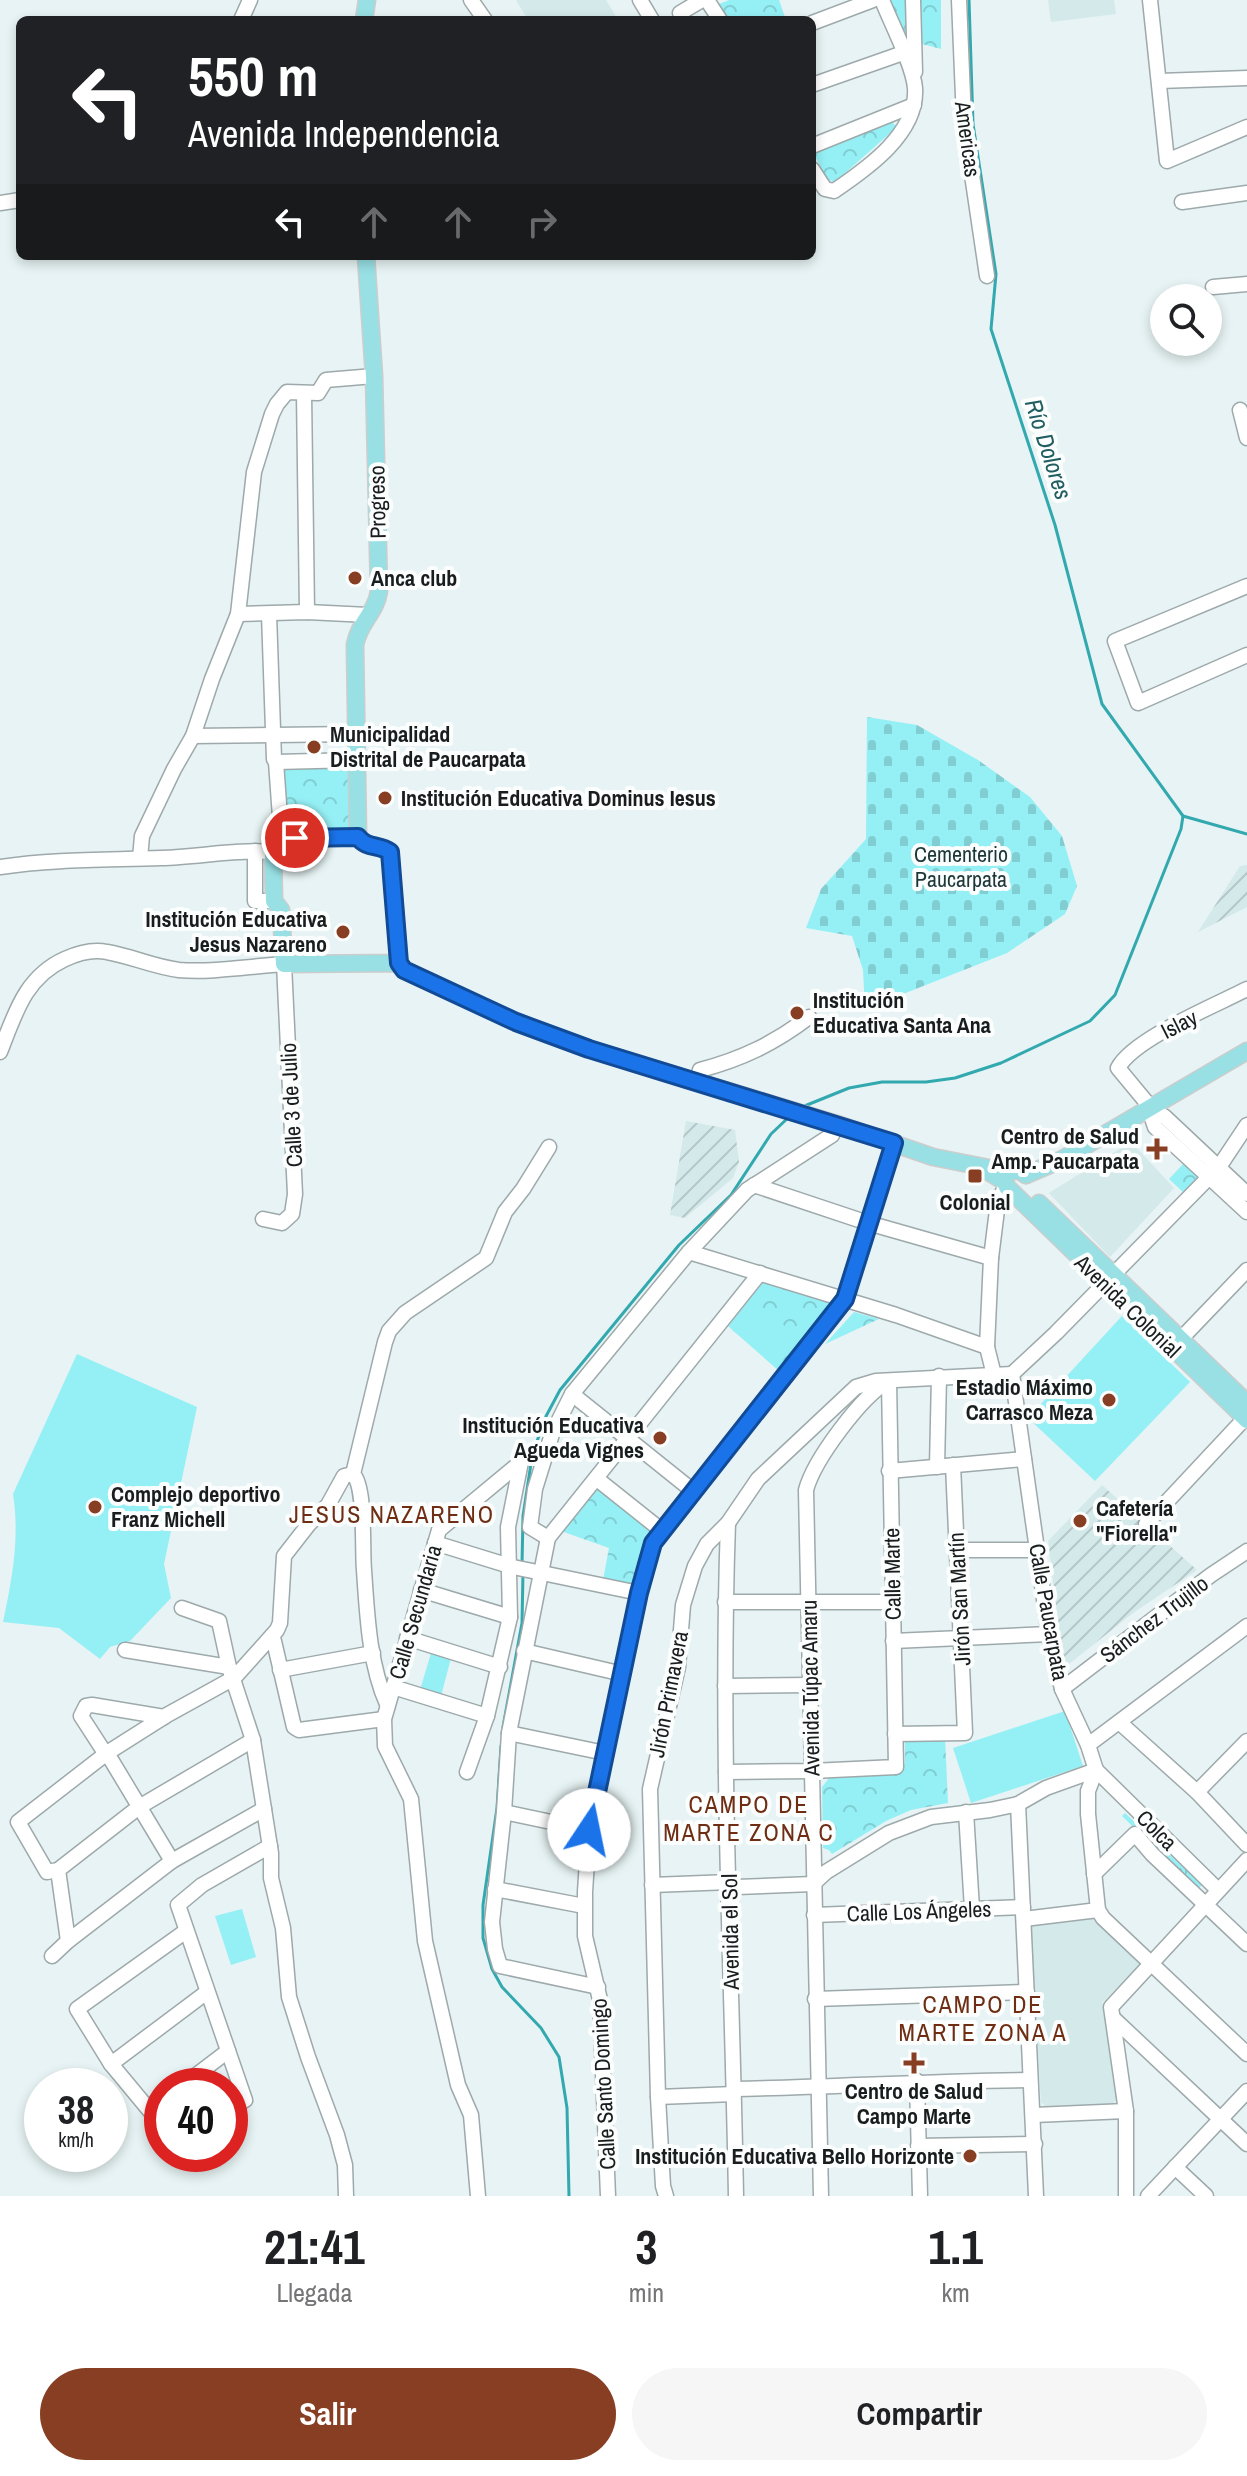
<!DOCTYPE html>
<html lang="es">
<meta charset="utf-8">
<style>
:root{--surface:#fff;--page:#f6f6f6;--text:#202124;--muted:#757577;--accent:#873e22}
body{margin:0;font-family:"Archivo Narrow",sans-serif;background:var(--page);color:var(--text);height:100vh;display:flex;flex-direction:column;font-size:30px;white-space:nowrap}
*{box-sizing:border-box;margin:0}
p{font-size:26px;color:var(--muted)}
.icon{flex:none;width:44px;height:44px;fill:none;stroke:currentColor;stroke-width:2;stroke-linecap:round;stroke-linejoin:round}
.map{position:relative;height:2196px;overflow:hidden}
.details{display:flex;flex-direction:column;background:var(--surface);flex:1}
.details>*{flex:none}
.banner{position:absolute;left:16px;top:16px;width:800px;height:244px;border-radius:12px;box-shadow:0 4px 12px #0003;background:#202124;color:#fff;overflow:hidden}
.fabs{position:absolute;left:1150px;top:284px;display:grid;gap:16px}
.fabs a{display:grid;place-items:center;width:72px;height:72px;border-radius:50%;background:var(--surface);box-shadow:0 4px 12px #0003;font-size:40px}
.speed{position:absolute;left:24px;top:2068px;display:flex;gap:16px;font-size:40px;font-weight:700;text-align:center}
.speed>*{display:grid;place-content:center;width:104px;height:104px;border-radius:50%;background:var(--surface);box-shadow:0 4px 12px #0003;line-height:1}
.speed small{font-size:20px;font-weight:400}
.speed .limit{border:12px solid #d22;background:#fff;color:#111}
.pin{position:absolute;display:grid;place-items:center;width:68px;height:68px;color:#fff;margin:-34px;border:4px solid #fff;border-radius:50%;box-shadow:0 2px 8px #0007}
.me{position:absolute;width:88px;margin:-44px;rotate:11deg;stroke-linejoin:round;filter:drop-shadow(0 0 6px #0008)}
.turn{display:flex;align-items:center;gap:28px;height:168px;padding:0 40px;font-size:36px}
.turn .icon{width:104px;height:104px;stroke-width:2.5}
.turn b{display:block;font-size:56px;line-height:68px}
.lanes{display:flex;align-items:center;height:76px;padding:0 40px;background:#0003;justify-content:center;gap:40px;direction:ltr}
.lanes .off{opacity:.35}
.eta{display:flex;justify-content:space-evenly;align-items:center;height:136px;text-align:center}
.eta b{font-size:48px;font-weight:700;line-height:56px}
.cta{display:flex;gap:16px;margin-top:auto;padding:16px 40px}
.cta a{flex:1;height:92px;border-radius:48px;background:var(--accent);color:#fff;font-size:32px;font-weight:700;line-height:92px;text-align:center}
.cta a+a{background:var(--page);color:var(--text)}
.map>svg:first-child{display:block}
</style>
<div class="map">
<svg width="1247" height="2196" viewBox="0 0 1247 2196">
<defs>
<pattern id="industrial-furrows" width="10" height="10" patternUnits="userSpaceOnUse" patternTransform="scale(2)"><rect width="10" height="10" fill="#d3e9ea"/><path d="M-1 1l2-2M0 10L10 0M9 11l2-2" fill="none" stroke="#b5c7c8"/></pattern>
<pattern id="grass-tufts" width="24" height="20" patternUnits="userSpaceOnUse" patternTransform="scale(2)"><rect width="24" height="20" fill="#95f0f5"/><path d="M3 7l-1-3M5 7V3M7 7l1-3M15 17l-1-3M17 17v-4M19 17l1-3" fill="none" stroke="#80cdd2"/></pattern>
<pattern id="forest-crowns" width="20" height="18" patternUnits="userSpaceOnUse" patternTransform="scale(2)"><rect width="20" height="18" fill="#95f0f5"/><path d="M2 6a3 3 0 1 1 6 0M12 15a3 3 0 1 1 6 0" fill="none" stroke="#80cdd2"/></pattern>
<pattern id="cemetery-stones" width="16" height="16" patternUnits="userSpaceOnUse" patternTransform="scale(2)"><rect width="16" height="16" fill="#95f0f5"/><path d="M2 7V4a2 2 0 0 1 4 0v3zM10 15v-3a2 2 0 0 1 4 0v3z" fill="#80cdd2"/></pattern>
</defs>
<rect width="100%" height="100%" fill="#e7f3f4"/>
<g fill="#d3e9ea">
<path d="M516,0H606L618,20H528Z"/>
<path d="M1048,0H1114L1116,14L1051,22Z"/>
<path d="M1131,1142L1174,1188L1110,1257L1049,1193Z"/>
<path d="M1091,1913L1096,1922L1141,1964L1102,2003L1117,2099L1113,2104L1045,2106L1041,2102L1030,1919Z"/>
</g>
<g fill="url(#industrial-furrows)">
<path d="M1247,865V907L1198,932L1240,866Z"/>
<path d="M686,1121L735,1130L739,1162L733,1178L685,1218L670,1215Z"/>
<path d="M1102,1485L1197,1570L1133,1613L1064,1668L1048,1541Z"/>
</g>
<path fill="url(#grass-tufts)" d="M1125,1813L1202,1885L1197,1890L1122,1816Z"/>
<g fill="url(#forest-crowns)">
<path d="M729,0H779L786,20H730L719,4Z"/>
<path d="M890,0H907L909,42L906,44Z"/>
<path d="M920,0H941V49L922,44Z"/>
<path d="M894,120L893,123L897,127L835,182L828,180L812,151Z"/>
<path d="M345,765L350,771L351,825L346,832L287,834L284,771L289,767Z"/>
<path d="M1184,1163L1198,1176L1184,1193L1169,1179Z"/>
<path d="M763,1282L832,1304L780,1372L728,1326Z"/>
<path d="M854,1312L879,1319L825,1344Z"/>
<path d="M598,1485L654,1528L640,1552L634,1587L603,1580L609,1548L561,1531Z"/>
<path d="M945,1737L948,1803L911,1810L886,1821L832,1854L829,1850L823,1848L822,1787L829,1778L901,1771L905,1763V1739Z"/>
</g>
<path fill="url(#cemetery-stones)" d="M867,717L917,725L978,760L1030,797L1062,836L1077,886L1065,914L1007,953L865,1009L863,970L852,936L806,928L821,889L866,839Z"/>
<g fill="#95f0f5">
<path d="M754,1302L795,1334L773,1362L732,1330Z"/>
<path d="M1122,1316L1190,1382L1095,1481L1028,1418Z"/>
<path d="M77,1354L197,1407L164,1564L171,1598L130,1641L110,1647L100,1659L59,1628L3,1622C12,1579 20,1538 13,1494Z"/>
<path d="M431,1653L451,1658L441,1696L420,1690Z"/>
<path d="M1065,1711L1083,1766L971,1803L953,1748Z"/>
<path d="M242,1909L256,1957L231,1965L215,1916Z"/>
</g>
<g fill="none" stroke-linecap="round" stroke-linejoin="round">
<g stroke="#32a8af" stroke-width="3">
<path d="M969,0L973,124L996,274L991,329L1055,525L1102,704L1183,816L1247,834"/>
<path d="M802,1107L849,1088L882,1082H926L955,1078L1001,1063L1090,1021L1115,995L1181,829L1183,816"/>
<path d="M522,1565L523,1516L532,1457L544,1420L560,1390L679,1245L731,1195L771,1134L790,1116"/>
<path d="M503,1727L522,1623L523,1572"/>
<path d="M501,1746L497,1808L483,1905V1938L492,1969L502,1987L541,2028L559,2057L567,2108L569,2196"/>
</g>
<defs>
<g id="minor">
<path d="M471,0L485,20"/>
<path d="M640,0L652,20"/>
<path d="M707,0L720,20"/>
<path d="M913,0L915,72"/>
<path d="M959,0L964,121L987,276"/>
<path d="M1150,0L1167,161L1247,127"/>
<path d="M680,13L702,0"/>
<path d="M241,20L250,0"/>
<path d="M812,23L873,0"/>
<path d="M1159,81L1247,78"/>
<path d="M812,85L903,53"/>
<path d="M812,146L914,105"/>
<path d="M812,169L825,189L834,191C868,168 918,133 915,88C913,65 891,23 882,0"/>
<path d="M1182,202L1247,193"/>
<path d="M0,203L20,200"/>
<path d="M1213,287L1247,284"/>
<path d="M304,394L307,612"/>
<path d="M1240,410L1247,438"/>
<path d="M1247,586L1115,641L1138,703L1247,655"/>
<path d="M238,614L307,612L368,615"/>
<path d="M269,614L274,759L276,762L281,831L284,839"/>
<path d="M193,736L355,734"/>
<path d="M276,762L356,760"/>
<path d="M255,851V901H274"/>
<path d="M140,858L142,836L174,769L193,736L212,679L238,614L254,472L272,414L277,404L287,392L318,393L326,380L374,376"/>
<path d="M0,867C53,859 107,860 161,858C199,857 236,849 273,852"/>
<path d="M1247,989C1216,1005 1133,1039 1118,1068L1147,1103L1155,1127L1247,1212"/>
<path d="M0,1052C15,1014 25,977 65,959C78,953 93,949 107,952C131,956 154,967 179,970C210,973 252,966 284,964L295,1194L292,1214L282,1223L263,1219"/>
<path d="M696,1083L700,1070C742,1059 775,1043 809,1017"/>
<path d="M1149,1107L1165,1117L1247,1194"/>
<path d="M754,1185L868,1223L991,1258"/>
<path d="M689,1252L896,1315L987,1347"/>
<path d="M1175,1345L1247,1270"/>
<path d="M1012,1374L1049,1634L1062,1689L1088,1745L1096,1770L1088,1791V1814L1098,1910L1103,1918L1247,2054"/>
<path d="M1012,1374L1056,1333L1219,1167L1247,1125"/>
<path d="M994,1375L987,1347L991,1258L998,1202L1006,1185"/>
<path d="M572,1394L693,1491"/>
<path d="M937,1467L939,1376"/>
<path d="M889,1471L1024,1459"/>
<path d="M597,1479L661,1530"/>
<path d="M728,1523C720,1747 732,1972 736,2196"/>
<path d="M1146,1524L1247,1416"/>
<path d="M548,1538L530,1527L535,1489L552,1434L572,1394L689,1252L747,1190L832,1135L837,1124"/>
<path d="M435,1543L513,1567L639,1593"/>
<path d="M957,1550H1037"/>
<path d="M421,1590L510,1617"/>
<path d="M725,1602H892"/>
<path d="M182,1608L219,1621L229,1667L253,1740L271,1853V1878L283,1928L289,1997L308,2057L337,2135L345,2165L346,2196"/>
<path d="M273,1637L294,1727L299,1730L384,1719"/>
<path d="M407,1638L500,1667"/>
<path d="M893,1641L1049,1634"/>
<path d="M125,1650L229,1667"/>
<path d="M524,1651L623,1674"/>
<path d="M280,1670L373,1653"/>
<path d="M725,1686L810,1685"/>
<path d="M393,1687L487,1716"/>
<path d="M1062,1689L1211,1575L1247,1551"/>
<path d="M387,1704C369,1664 367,1613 364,1570C362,1550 366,1487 353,1474L385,1342L389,1331L405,1313L486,1258L505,1212L523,1189L549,1147"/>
<path d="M164,1717L92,1705L86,1706L81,1716L103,1750L107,1753L172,1861"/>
<path d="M1119,1722L1197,1792L1247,1845"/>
<path d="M509,1733L605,1753"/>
<path d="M895,1734L965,1733L953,1465"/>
<path d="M253,1740L139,1807L58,1870L47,1872L18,1822L107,1753L167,1715L234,1678L277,1630L280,1623L284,1556L309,1524L328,1505L344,1476L353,1474"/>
<path d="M1088,1745L1247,1626"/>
<path d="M467,1772L487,1716L510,1617L508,1527L521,1462"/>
<path d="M726,1772L812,1771L896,1767L889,1381"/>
<path d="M1197,1792L1247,1741"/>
<path d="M1018,1804L1036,2196"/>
<path d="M504,1812L589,1830"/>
<path d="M966,1812L972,1909"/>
<path d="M58,1870L68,1941"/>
<path d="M1094,1874L1135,1834L1152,1854L1247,1944"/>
<path d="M652,1885L730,1882L737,1887L813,1884L826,1872L889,1833L931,1817L990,1810L1018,1804L1046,1788L1096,1770L1218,1890"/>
<path d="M495,1889L584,1906"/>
<path d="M814,1915L1023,1907"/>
<path d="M1024,1919L1098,1910"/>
<path d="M52,1956L68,1941L172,1861L264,1809"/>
<path d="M598,1987L500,1966L495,1949L492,1922L504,1812L509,1733L548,1538L760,1273"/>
<path d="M815,1999L1027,1992"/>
<path d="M1113,2018L1247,2144"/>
<path d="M111,2064L207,1992"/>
<path d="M917,2081L920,2196"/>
<path d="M182,2086L228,2051"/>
<path d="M734,2089C833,2087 931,2081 1030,2080"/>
<path d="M658,2097L734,2094"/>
<path d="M162,2102L150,2111L111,2064L77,2009L186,1931"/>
<path d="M230,2110L245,2100L178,1905L202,1885L270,1846"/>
<path d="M1034,2115L1126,2111"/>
<path d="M918,2146L1035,2144"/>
<path d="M204,2154L206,2158"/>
<path d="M1175,2167L1206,2196"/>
<path d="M478,2196L471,2115L458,2085L425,1941L411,1799L385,1746L384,1719L439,1530L521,1462"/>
<path d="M608,2196L600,2000L585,1936V1892L589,1830L648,1556L661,1530L800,1359L845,1299L894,1143"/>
<path d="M666,2196L663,2186L658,2097L650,1789L678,1667L683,1605L695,1566L707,1544L728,1523L758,1479L856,1387L876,1381L1012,1374"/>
<path d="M821,2196L806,1490C814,1460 862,1395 889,1381"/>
<path d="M1126,2196V2111L1111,2007L1247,1860"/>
<path d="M1148,2196L1247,2091"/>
</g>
<g id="major">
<path d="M364,20L367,0"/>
<path d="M358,837L355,645C359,622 376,613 379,591L374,376L366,256"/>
<path d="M399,963L390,852C379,844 367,849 358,837L284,839L273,852L274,901L281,910L284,964L399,963L404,970L516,1022L589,1049L837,1124L933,1157L1009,1172L1019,1170L1026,1175"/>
<path d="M987,1171L1005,1182L1007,1187L1247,1420"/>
<path d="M1026,1175L1061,1160L1247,1051"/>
<path d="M1039,1203L1247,1403"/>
</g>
</defs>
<use href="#minor" stroke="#9da9aa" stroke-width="17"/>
<use href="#major" stroke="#cccdcd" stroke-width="19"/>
<use href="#minor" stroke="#fff" stroke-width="14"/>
<use href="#major" stroke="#98e0e4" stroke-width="16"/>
</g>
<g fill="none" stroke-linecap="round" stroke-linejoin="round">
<defs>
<path id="route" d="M295,838L358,837C367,849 379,844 390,852L399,963L404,970L516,1022L589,1049L894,1143L845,1299L653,1543L639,1593L589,1830"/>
</defs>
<use href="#route" stroke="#114b97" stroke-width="20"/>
<use href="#route" stroke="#1a73e8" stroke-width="14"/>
</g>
<g fill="#873e22" stroke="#fcfefe" stroke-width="3">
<circle cx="355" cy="578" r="8"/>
<circle cx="314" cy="747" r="8"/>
<circle cx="385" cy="798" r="8"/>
<circle cx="343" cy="932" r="8"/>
<circle cx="797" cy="1013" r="8"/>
<path d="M1153 1137h8v8h8v8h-8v8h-8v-8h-8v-8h8z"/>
<rect x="967" y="1168" width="16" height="16" rx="4"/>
<circle cx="1109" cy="1400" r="8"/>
<circle cx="660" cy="1438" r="8"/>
<circle cx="95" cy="1507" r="8"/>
<circle cx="1080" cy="1521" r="8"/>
<path d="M910 2051h8v8h8v8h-8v8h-8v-8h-8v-8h8z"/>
<circle cx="970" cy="2156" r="8"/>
</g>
<g text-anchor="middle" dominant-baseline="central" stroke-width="8" stroke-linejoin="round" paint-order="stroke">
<g font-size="22" fill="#191d1d" stroke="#fcfefe">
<text transform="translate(968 139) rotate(82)">Americas</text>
<text transform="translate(377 502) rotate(-91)">Progreso</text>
<text transform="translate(1179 1024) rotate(-27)">Islay</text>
<text transform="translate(291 1105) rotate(-93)">Calle 3 de Julio</text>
<text transform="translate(1128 1306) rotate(44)">Avenida Colonial</text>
<text transform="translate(892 1574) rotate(-91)">Calle Marte</text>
<text transform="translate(959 1599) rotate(-93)">Jirón San Martín</text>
<text transform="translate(415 1612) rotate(-74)">Calle Secundaria</text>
<text transform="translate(1049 1612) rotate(80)">Calle Paucarpata</text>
<text transform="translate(1154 1619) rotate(-37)">Sánchez Trujillo</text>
<text transform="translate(810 1688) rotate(-91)">Avenida Túpac Amaru</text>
<text transform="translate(668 1694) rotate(-79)">Jirón Primavera</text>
<text transform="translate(1157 1830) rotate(45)">Colca</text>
<text transform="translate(919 1911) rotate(-2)">Calle Los Ángeles</text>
<text transform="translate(730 1932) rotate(-91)">Avenida el Sol</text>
<text transform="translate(603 2084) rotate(-93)">Calle Santo Domingo</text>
</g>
<g font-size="22" font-weight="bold" fill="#191d1d" stroke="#fcfefe" text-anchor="start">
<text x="371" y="578">Anca club</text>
<text x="330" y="734">Municipalidad<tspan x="330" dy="25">Distrital de Paucarpata</tspan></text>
<text x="401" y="798">Institución Educativa Dominus Iesus</text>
<text x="327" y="919" text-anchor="end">Institución Educativa<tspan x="327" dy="25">Jesus Nazareno</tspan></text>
<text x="813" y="1000">Institución<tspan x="813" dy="25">Educativa Santa Ana</tspan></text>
<text x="1139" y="1136" text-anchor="end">Centro de Salud<tspan x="1139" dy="25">Amp. Paucarpata</tspan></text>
<text x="975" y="1202" text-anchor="middle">Colonial</text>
<text x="1093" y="1387" text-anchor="end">Estadio Máximo<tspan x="1093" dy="25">Carrasco Meza</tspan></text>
<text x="644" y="1425" text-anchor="end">Institución Educativa<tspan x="644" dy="25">Agueda Vignes</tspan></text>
<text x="111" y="1494">Complejo deportivo<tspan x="111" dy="25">Franz Michell</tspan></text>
<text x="1096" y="1508">Cafetería<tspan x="1096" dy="25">"Fiorella"</tspan></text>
<text x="914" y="2091" text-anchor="middle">Centro de Salud<tspan x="914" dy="25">Campo Marte</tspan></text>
<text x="954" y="2156" text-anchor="end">Institución Educativa Bello Horizonte</text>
</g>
<g font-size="22" fill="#1d3638" stroke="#fcfefe">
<text x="961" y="854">Cementerio<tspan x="961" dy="25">Paucarpata</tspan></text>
</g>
<g font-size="24" font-style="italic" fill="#205e62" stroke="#fcfefe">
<text transform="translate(1049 449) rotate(72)">Río Dolores</text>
</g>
<g font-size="24" letter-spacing="2" fill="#6f2e14" stroke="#fcfefe">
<text x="392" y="1514">JESUS NAZARENO</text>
<text x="749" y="1804">CAMPO DE<tspan x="749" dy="28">MARTE ZONA C</tspan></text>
<text x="983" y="2004">CAMPO DE<tspan x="983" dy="28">MARTE ZONA A</tspan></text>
</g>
</g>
</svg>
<div class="fabs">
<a><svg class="icon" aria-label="search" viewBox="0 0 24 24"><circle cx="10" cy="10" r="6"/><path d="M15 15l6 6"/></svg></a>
</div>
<div class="speed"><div>38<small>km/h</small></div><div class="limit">40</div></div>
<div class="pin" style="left:295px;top:838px;background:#d93025"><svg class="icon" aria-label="arrive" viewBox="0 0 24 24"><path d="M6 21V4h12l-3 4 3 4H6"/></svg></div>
<svg class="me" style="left:589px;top:1830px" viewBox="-20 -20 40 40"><circle r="19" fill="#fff"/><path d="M0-13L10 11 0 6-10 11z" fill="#1a73e8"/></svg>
<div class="banner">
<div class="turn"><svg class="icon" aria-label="left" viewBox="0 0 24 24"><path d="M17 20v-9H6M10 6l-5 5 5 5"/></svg><div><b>550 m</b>Avenida Independencia</div></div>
<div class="lanes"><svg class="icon" aria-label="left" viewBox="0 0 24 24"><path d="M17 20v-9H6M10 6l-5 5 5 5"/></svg><svg class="icon off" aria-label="ahead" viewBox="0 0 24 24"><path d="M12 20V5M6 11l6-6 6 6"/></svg><svg class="icon off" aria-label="ahead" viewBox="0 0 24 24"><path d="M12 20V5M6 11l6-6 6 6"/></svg><svg class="icon off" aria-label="right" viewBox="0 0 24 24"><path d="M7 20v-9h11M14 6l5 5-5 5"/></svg></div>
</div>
</div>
<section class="details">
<div class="eta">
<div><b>21:41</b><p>Llegada</p></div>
<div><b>3</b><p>min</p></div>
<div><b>1.1</b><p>km</p></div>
</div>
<div class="cta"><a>Salir</a><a>Compartir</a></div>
</section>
